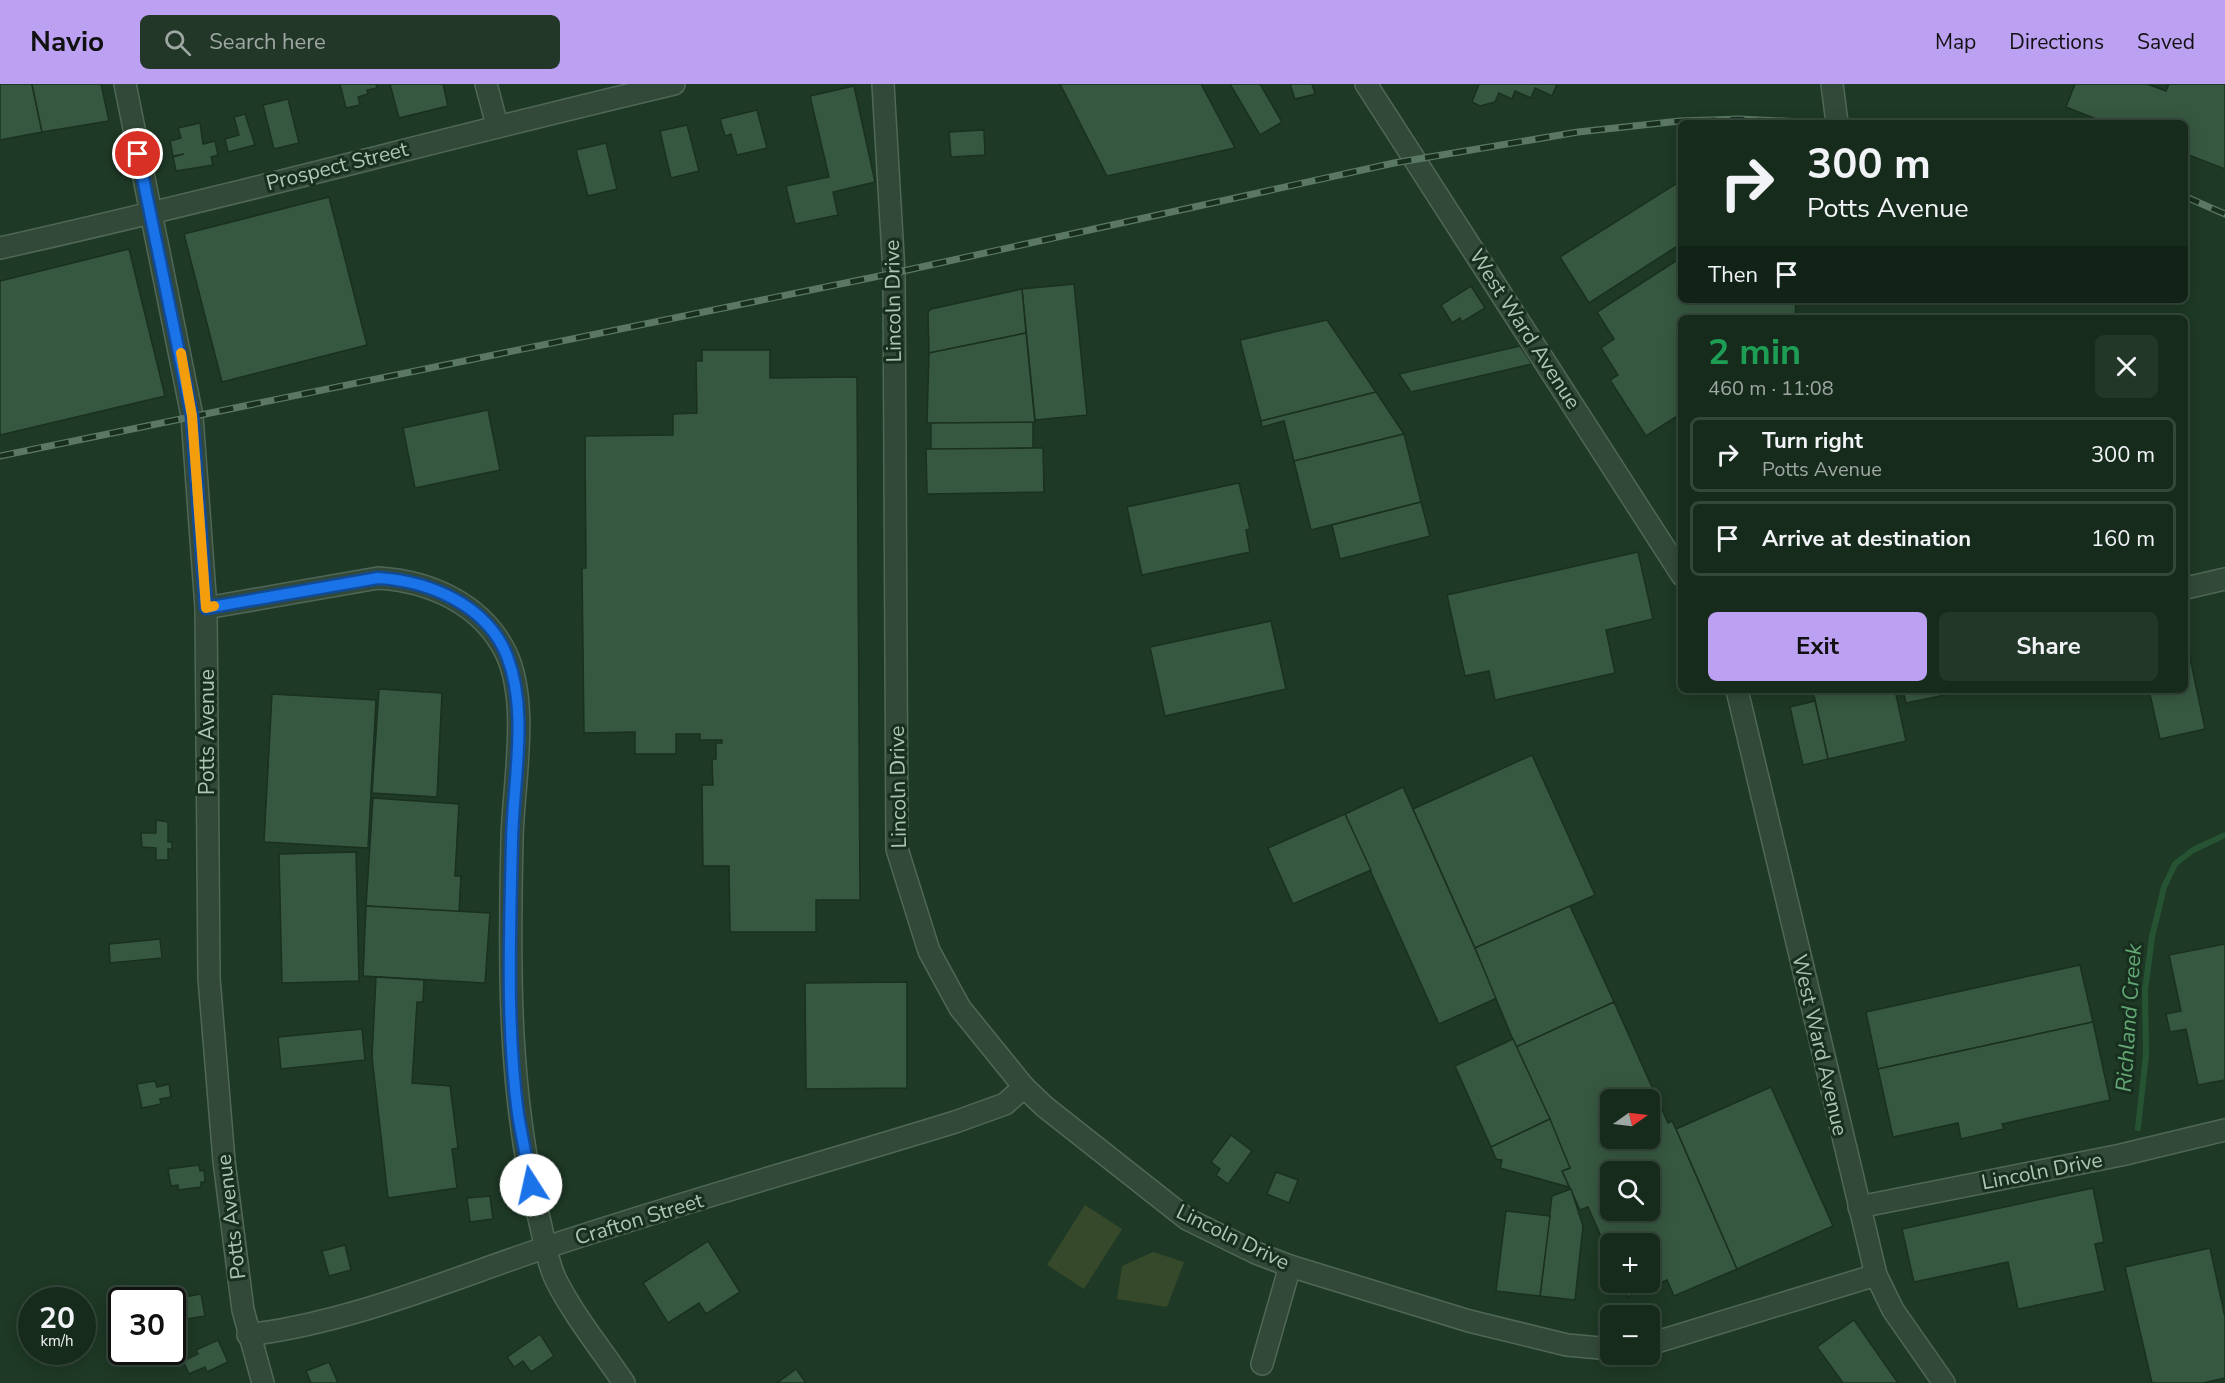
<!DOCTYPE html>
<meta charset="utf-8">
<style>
:root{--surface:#162b1c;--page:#233729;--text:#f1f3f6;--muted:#9ea7a3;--line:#35473b;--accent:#bca0f2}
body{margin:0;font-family:"Nunito Sans",sans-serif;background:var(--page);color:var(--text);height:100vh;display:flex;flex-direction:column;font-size:22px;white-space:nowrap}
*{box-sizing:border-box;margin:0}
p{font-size:20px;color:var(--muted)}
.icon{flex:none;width:33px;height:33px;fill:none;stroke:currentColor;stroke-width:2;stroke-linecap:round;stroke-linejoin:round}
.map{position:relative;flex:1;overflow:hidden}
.sheet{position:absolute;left:1678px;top:231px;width:510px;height:378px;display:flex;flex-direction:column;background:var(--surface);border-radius:9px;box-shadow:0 3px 15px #0003,0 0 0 2px var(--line)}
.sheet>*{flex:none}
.hud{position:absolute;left:1678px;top:36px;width:510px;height:183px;border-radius:9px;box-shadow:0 3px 15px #0003,0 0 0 2px var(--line);background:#162b1c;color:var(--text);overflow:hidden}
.needle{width:39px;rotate:76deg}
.buttons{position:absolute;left:1600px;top:1005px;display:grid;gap:12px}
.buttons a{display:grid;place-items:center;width:60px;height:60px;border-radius:9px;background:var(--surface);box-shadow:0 3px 15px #0003,0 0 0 2px var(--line);font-size:30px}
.speed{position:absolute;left:18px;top:1203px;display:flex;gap:12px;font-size:30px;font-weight:700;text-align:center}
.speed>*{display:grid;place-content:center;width:78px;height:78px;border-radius:50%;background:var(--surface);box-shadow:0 3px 15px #0003,0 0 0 2px var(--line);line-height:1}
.speed small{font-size:15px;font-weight:400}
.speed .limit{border:3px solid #111;border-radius:9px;background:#fff;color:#111}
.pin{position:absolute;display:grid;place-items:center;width:51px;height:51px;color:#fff;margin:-26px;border:3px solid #fff;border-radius:50%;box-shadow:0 2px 6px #0007}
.me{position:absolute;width:66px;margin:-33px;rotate:350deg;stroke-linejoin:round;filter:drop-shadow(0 0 4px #0008)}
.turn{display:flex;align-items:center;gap:21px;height:126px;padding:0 30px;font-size:27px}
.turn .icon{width:78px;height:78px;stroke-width:2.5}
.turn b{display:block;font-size:42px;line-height:51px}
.then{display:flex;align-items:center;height:57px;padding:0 30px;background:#0003;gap:12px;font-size:22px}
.round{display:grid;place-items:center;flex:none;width:63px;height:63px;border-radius:9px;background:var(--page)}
.head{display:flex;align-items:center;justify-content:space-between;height:102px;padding:0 30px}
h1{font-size:36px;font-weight:700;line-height:45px;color:#1e9e55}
.cta{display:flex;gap:12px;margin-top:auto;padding:12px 30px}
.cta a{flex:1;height:69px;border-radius:9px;background:var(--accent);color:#111;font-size:24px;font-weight:700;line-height:69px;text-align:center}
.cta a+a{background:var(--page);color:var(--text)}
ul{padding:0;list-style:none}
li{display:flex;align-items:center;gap:18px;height:75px;margin:0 12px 9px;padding:0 18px;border:3px solid var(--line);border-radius:9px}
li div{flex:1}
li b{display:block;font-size:22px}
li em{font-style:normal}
header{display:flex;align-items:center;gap:36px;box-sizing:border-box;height:84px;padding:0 30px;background:var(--accent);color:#111}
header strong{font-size:28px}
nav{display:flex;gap:33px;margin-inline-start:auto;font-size:21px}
.search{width:420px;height:54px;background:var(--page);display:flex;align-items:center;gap:15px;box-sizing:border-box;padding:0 21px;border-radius:9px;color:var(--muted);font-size:22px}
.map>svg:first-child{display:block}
</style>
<header>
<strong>Navio</strong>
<div class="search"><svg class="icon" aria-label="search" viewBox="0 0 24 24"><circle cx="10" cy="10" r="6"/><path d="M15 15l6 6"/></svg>Search here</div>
<nav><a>Map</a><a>Directions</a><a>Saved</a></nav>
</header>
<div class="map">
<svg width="2225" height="1299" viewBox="0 0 2225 1299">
<rect width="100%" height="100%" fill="#1e3926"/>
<g fill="#37492b">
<path d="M1085,1121L1122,1145L1084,1205L1047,1181Z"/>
<path d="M1153,1168L1184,1178L1167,1223L1117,1215L1122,1182Z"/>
</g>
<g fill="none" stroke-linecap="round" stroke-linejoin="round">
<path stroke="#265432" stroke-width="6" d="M2138,1044L2146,971L2145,906L2152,853L2164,803L2175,780L2193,766L2225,751"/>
</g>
<g fill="#375840" stroke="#1a3020" stroke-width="1.5" fill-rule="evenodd">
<path d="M0,0H32L42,48L0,56Z"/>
<path d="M32,0H101L109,37L42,48Z"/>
<path d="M340,0H376L377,4L367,6L368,10L358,13L360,21L346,24Z"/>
<path d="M390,0H443L448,22L399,34Z"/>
<path d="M1060,0H1201L1235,64L1107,92Z"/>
<path d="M1230,0H1260L1282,38L1260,51Z"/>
<path d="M1290,0H1312L1315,10L1295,15Z"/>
<path d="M1479,0H1557L1552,12L1535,4L1531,14L1515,7L1512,15L1499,9L1495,18L1480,22L1472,18Z"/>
<path d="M2075,0H2147L2166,7L2169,0H2225V85L2186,70V39H2106L2066,23Z"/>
<path d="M854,2L875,98L833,108L838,131L795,140L786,102L829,93L810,12Z"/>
<path d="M288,15L299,59L274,65L263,21Z"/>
<path d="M757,26L767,64L737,71L731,50L725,52L720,35Z"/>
<path d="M245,30L255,61L228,68L225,55L239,51L234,33Z"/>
<path d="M200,39L203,60L215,57L218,71L211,73L213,81L176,87L173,73L184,70L173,72L170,57L181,54L178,44Z"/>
<path d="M687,41L699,87L671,94L660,47Z"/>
<path d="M984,46L985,71L951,73L949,48Z"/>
<path d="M606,59L617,105L588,112L576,66Z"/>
<path d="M1682,96V159L1589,219L1560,173Z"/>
<path d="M329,113L367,261L222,298L184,150Z"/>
<path d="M129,165L165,312L0,351V197Z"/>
<path d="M1682,173V216H1796L1795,234H1682V329L1646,352L1610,296L1618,291L1601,264L1614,255L1597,228Z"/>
<path d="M1074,200L1087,331L1035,336L1022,205Z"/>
<path d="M1471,202L1485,224L1462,238L1460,234L1452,239L1441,221Z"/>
<path d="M1022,205L1026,249L929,269L928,228L931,225Z"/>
<path d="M1327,236L1376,308L1261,337L1240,256Z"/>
<path d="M1026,249L1035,339H927L929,269Z"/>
<path d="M1520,262L1532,280L1411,308L1399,290Z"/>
<path d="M702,266H770V294L857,293L860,816H816V848H730L729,782H703L702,701H713L712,675H716V659H722V656H700V650H676V670H635V648L584,649L582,484H586L585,352L673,351V330L697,329L696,277H702Z"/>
<path d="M1376,308L1404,350L1294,377L1284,337L1262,343L1261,337Z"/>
<path d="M488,326L500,386L415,404L403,344Z"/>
<path d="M1033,338V364L931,366V339Z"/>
<path d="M1404,350L1421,418L1311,446L1294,377Z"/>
<path d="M1033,364H1043L1044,408L927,410L926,365Z"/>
<path d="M1239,399L1250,445L1246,446L1250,468L1142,491L1127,423Z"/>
<path d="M1421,418L1430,452L1340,475L1332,441Z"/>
<path d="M1638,468L1653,535L1606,546L1615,589L1495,616L1489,587L1465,592L1447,511Z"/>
<path d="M1271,537L1286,605L1165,632L1150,563Z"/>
<path d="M2187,560L2205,645L2160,655L2149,606H2186Z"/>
<path d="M379,605L442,609L437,713L372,709Z"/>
<path d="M1818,606H1895L1906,657L1828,675L1813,607Z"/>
<path d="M1903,606H1950V610L1906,619Z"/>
<path d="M272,610L376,616L368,764L264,758Z"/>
<path d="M1815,617L1828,675L1803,681L1790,623Z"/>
<path d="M1532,671L1595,811L1475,864L1413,725Z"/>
<path d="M1403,703L1497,914L1439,940L1345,730Z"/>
<path d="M373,714L459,720L455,792H461L459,828L366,822Z"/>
<path d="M1345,730L1371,786L1293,820L1268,764Z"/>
<path d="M156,736L168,738V758H172V765H168V776H156V764L142,763L141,749H156Z"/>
<path d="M356,768L359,897L282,899L279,770Z"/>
<path d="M366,822L490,829L485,899L363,892Z"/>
<path d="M1570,822L1614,918L1516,963L1475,864Z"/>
<path d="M160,855L162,874L110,879L109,860Z"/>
<path d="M2225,860V996L2198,1001L2186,945L2170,948L2166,930L2181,927L2169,871Z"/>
<path d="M2080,881L2093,938L1878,985L1866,928Z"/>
<path d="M376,893L424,896L423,918H417L412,999L450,1002L458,1064L452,1065L457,1104L388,1114L372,973Z"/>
<path d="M907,898V1004L806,1005L805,899Z"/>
<path d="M1614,918L1668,1039L1672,1037L1676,1045L1737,1185L1674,1212L1667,1196L1628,1213L1621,1198H1650V1160H1611V1175L1588,1123L1580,1126L1562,1087L1570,1084L1516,963ZM1611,1016H1650V1054H1611ZM1611,1088H1650V1126H1611Z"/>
<path d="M2093,938L2110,1016L2002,1040L2004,1045L1961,1055L1958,1039L1893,1053L1878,985Z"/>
<path d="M362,945L365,976L281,985L278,953Z"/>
<path d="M1513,955L1550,1035L1491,1063L1455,982Z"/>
<path d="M155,997L157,1003L169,1000L171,1013L160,1015L161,1020L142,1024L137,1000Z"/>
<path d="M1771,1003L1833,1142L1737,1185L1676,1045Z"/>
<path d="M1550,1035L1570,1084L1562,1087L1569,1103L1500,1084L1502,1076L1496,1075L1491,1063Z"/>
<path d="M1231,1051L1252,1067L1228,1100L1216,1091L1220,1085L1211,1078Z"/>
<path d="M199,1081L200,1087L204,1086L205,1098H201V1103L178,1106V1101L171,1102L168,1085Z"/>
<path d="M1276,1088L1298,1096L1289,1119L1267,1110Z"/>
<path d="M2093,1104L2104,1158L2095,1160L2105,1207L2018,1225L2008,1178L1914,1198L1902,1145Z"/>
<path d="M1571,1105L1583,1142L1575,1216L1540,1212L1552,1112Z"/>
<path d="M490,1112L493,1135L470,1138L467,1114Z"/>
<path d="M1506,1127L1550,1132L1540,1212L1496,1207Z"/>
<path d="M708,1157L740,1208L706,1230L699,1219L668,1239L643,1199Z"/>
<path d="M345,1161L351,1186L329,1192L322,1167Z"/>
<path d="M2210,1164L2225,1233V1294L2203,1299H2152L2125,1183Z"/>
<path d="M201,1210L205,1232L187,1235L184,1213Z"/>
<path d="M1854,1236L1898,1299H1843L1817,1263Z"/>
<path d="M540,1250L554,1272L531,1288L523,1277L514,1283L507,1273Z"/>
<path d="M218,1256L228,1278L207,1288L205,1283L189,1290L183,1277L198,1270L196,1266Z"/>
<path d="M329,1278L338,1299H311L306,1287Z"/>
<path d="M796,1285L806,1299H777Z"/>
</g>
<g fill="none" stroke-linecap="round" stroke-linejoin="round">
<defs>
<g id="minor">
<path d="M125,0L192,332L206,524L209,894L224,1077L243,1226L263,1299"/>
<path d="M486,0L497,41"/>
<path d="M883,0L894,189L897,765L929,867L960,924L1024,1003L1045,1023L1187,1135L1256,1169L1290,1182L1469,1237L1567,1261L1611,1265"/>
<path d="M1366,0L1682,491"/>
<path d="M1832,0L1837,39"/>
<path d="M0,164C226,114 449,53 674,0"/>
<path d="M2186,504L2225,495"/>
<path d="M206,524L378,494C430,497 482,520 506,569C530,620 513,701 512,756C509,882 508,1011 539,1134C544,1154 547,1178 556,1196C574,1232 602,1266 624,1299"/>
<path d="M1737,606L1876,1191L1893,1226L1944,1299"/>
<path d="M1859,1123L2121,1071L2225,1046"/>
<path d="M248,1251C352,1238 449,1196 547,1163C682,1118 819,1080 955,1038L1005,1020L1024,1003"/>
<path d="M1650,1260L1876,1191"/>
<path d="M1262,1280L1290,1182"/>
</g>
</defs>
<use href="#minor" stroke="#506757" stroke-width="24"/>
<use href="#minor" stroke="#324939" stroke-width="21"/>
<defs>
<g id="rail">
<path d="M2186,113L2225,130"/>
<path d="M0,372L894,189L1394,79L1578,48L1680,37L1739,35L1824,39"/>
</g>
</defs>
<use href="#rail" stroke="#5a7863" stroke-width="7"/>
<use href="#rail" stroke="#182e1e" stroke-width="4.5" stroke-dasharray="14" stroke-linecap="butt"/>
</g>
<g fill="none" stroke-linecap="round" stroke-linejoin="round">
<defs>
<path id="route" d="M138,70L192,332L206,524L378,494C429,497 487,521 507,572C529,629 513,697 512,757C510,846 506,942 518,1030C522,1053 527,1077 531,1101"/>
</defs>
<use href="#route" stroke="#114b97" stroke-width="15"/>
<use href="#route" stroke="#1a73e8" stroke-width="10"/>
<path stroke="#f59e0b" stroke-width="10" d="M181,269L192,332L206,524L214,522"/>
</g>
<g text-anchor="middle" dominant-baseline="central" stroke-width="6" stroke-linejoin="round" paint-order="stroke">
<g font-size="21" fill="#acc6b4" stroke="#182e1e">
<text transform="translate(337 82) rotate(-14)">Prospect Street</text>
<text transform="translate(893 217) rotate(-91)">Lincoln Drive</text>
<text transform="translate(1525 245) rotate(57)">West Ward Avenue</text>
<text transform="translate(207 648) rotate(-90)">Potts Avenue</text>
<text transform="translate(898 703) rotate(-91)">Lincoln Drive</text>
<text transform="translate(1820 961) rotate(77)">West Ward Avenue</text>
<text transform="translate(2042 1087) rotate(-11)">Lincoln Drive</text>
<text transform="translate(231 1133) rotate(-97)">Potts Avenue</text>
<text transform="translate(639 1135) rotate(-17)">Crafton Street</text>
<text transform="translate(1233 1153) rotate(26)">Lincoln Drive</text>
</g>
<g font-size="22" font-style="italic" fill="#62a975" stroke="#182e1e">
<text transform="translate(2129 934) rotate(-86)">Richland Creek</text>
</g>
</g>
</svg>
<div class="buttons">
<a><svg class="needle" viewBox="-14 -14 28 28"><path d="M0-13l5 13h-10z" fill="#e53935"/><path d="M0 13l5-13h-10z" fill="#9ea7a3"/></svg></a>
<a><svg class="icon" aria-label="search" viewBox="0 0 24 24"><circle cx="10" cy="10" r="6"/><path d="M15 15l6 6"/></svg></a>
<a>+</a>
<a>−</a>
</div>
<div class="speed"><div>20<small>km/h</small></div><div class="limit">30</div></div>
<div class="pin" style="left:138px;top:70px;background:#d93025"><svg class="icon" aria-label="arrive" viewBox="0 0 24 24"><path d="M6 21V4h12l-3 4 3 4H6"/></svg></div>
<svg class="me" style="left:531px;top:1101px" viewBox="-20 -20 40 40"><circle r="19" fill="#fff"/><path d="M0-13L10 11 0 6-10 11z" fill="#1a73e8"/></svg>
<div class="hud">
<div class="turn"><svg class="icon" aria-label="right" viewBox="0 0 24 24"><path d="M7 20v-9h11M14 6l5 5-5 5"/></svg><div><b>300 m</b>Potts Avenue</div></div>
<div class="then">Then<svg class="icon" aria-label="arrive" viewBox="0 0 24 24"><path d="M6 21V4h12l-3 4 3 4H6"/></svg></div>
</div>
<section class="sheet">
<div class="head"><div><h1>2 min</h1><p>460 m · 11:08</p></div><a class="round"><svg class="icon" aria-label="close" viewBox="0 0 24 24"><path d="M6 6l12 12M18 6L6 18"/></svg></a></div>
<ul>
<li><svg class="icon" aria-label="right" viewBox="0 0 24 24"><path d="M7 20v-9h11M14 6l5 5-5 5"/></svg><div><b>Turn right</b><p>Potts Avenue</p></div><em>300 m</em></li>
<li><svg class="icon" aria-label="arrive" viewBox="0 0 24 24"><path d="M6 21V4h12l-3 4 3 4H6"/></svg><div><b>Arrive at destination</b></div><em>160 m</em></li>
</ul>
<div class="cta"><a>Exit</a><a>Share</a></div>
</section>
</div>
